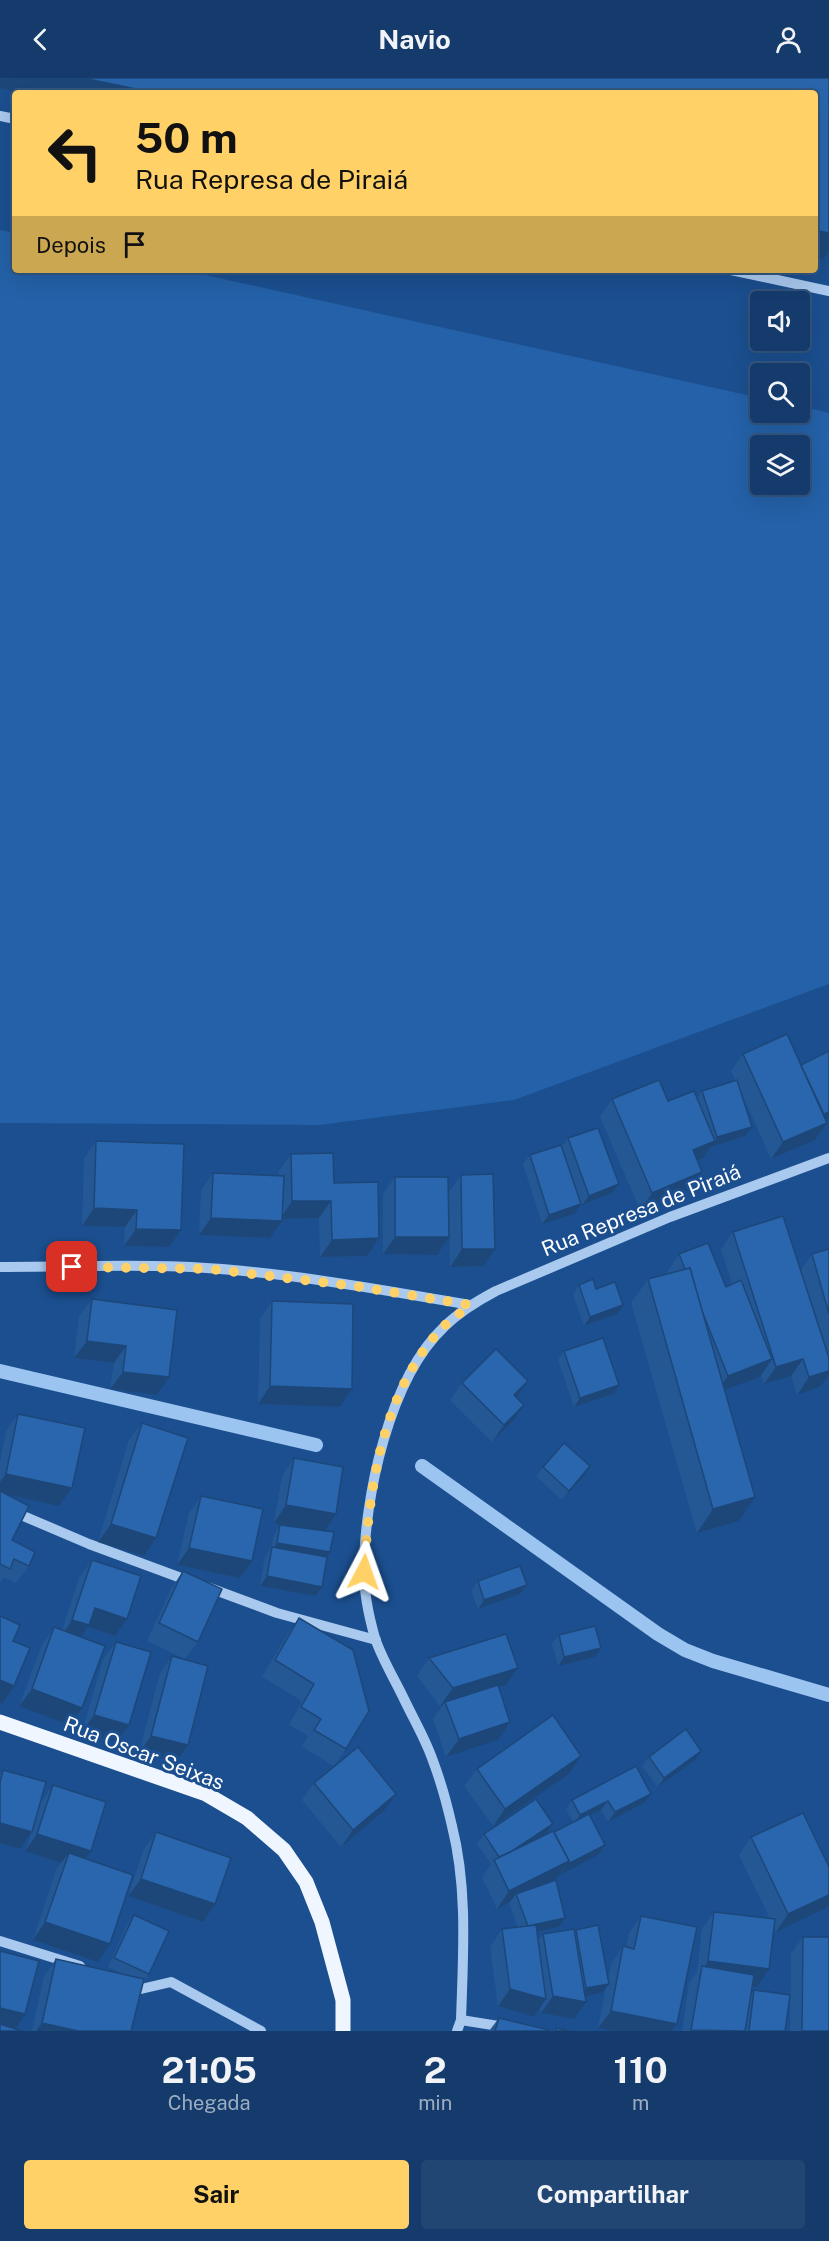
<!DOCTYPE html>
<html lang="pt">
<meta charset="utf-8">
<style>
:root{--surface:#143b6b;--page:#214673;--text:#f1f3f6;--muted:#9dadc1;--line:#33557e;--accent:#ffd166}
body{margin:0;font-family:"Public Sans",sans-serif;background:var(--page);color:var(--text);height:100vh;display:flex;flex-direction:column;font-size:22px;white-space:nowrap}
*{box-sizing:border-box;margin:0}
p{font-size:20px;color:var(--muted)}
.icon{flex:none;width:33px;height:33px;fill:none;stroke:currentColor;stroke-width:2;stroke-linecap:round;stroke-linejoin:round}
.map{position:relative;height:1953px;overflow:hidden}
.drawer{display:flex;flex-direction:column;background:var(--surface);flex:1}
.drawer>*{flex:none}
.hud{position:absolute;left:12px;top:12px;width:806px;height:183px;border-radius:6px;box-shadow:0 6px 24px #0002,0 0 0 2px var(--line);background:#ffd166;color:#111;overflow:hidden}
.buttons{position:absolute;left:750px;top:213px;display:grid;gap:12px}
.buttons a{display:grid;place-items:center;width:60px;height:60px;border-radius:6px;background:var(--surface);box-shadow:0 6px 24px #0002,0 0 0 2px var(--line);font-size:30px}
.pin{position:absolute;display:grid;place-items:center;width:51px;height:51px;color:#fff;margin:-26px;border-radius:12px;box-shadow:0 3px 9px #0006}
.me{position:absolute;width:66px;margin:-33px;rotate:4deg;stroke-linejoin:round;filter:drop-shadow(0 0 4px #0008)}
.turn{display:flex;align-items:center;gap:21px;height:126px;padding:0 24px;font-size:27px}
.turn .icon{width:78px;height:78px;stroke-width:2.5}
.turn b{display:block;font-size:42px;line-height:51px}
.then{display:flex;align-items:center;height:57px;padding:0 24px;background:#0003;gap:12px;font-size:22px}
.eta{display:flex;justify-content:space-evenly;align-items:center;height:102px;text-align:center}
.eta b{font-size:36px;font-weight:700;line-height:42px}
.action{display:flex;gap:12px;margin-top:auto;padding:12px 24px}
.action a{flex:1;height:69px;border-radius:6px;background:var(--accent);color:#111;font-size:24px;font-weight:700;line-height:69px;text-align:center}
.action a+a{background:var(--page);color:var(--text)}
header{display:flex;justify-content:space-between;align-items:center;height:78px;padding:0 24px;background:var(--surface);font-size:27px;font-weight:700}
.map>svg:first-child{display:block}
</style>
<header><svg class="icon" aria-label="back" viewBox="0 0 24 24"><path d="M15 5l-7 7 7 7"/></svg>Navio<svg class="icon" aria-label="person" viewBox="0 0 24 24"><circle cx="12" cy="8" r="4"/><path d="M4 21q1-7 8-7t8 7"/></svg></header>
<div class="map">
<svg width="829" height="1953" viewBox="0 0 829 1953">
<rect width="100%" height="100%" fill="#1b4f8f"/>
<path fill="#2461a8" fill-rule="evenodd" d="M0,152L15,155V192H183L760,320V334H800V328L829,335V906L514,1022L319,1047L0,1045ZM760,368H800V406H760Z"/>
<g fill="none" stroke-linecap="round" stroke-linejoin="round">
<g stroke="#9cc4f0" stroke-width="14">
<path d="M0,1293L316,1367"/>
<path d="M422,1388L658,1556L685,1572L713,1583L829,1617"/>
</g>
<g stroke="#a9c9ee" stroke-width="10">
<path d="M0,38L15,41"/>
<path d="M731,192L829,213"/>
<path d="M0,1189C63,1189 128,1186 191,1189C285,1194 378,1211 470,1227"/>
<path d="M0,1428L89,1466L192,1504"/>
<path d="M207,1509L277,1535L376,1562"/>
<path d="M0,1863L80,1888"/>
<path d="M128,1906L141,1911L171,1904L261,1953"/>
<path d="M461,1942L530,1953"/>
<path d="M457,1953L461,1942C463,1878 468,1811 452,1748C447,1726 441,1704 433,1683C426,1662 414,1642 404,1621C395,1602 382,1581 375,1560C369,1539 364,1515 364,1493C364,1420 389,1301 444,1249C459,1234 477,1223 496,1213L670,1139L829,1080"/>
</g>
<path stroke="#f0f6ff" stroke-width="15" d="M0,1644L206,1716L247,1740L284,1772L306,1804L322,1844L343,1922V1953"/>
</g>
<g fill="#245895">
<path d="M829,973V1040L826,1041L827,1045L815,1062L771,1081L741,1014L745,1058L711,1069L703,1080L697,1083L690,1111L640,1132L600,1039L612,1021L668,1023L697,1020L702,1013L735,1002L731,993L743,976L801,987Z"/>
<path d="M568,1060L619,1106L612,1115L582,1127L568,1087L574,1136L542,1146L523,1086L530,1077L561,1069Z"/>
<path d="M96,1063L169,1169L124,1168L125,1149L82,1148L84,1080Z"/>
<path d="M291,1076L334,1105L367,1178L320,1179L319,1140L282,1141V1143L270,1160L199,1157L201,1112L213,1095L279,1098V1093Z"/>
<path d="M461,1097L483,1188L450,1189L449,1114Z"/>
<path d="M395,1099L437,1177L383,1176V1116Z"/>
<path d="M733,1154L801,1192L812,1176L829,1171V1297L820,1309L797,1317L791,1298L764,1306L761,1297L760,1299L725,1312L739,1443L697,1455L631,1225L648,1201L668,1195L667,1194L679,1176L726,1209L732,1206L721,1171Z"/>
<path d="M579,1207L596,1211L617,1236L584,1248L573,1216Z"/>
<path d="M92,1221L177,1232L157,1317L110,1311L114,1285L74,1280L79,1238Z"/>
<path d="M272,1223L352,1311L340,1329L258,1326L260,1241Z"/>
<path d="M564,1273L613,1316L574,1329L558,1282Z"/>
<path d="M528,1303L517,1319L512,1344L492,1364L450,1322L462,1305Z"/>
<path d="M18,1336L72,1410L59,1428L5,1416L12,1462L29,1488L16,1505L4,1499L0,1505V1383L6,1353Z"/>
<path d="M142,1345L144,1478L98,1464L129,1362Z"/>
<path d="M294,1380L336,1436L324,1453L330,1474L326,1479L315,1518L260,1508L265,1479L271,1470L274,1457L280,1447L310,1451L274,1445L282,1398Z"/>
<path d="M543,1389L584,1398L562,1422L536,1398Z"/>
<path d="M201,1418L240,1500L177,1487L189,1435Z"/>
<path d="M92,1482L115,1558L88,1549L81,1559L70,1647L19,1628L42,1567L54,1549L62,1552L79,1500Z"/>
<path d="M183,1493L198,1564L185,1581L147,1563L171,1511Z"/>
<path d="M478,1503L527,1507L520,1516L478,1531L471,1513Z"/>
<path d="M299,1540L346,1671L334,1688L302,1669L308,1658L289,1647L302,1623L262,1599L287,1557Z"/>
<path d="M559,1557L601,1570L595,1579L558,1588L552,1566Z"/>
<path d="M116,1564L129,1647L117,1664L82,1654L103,1581Z"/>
<path d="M172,1578L188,1667L176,1684L139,1675L160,1595Z"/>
<path d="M429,1580L506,1607L499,1609L498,1662L446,1679L433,1641L443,1627L440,1628L417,1598Z"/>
<path d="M581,1678L569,1696L493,1748L464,1708L477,1691Z"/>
<path d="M649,1679L695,1682L658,1709L642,1688Z"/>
<path d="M636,1688L644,1725L608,1744L601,1732L590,1738L605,1767L598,1777L559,1796L556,1801L551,1803L559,1849L537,1854L538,1862L543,1856L574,1854L576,1852L608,1901L611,1886L623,1868L626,1869L629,1855L641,1838L677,1946L672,1953H613L598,1950L606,1909L602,1915L585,1918L574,1941L541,1935L540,1930L534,1939L498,1928L490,1869L502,1851L518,1849L509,1825L510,1824L497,1831L482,1800L491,1786L477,1766L484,1756L553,1746L547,1755L541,1759L554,1754L573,1744L566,1731L572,1722Z"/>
<path d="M3,1692L41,1724L53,1707L86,1780L98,1884L33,1862L56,1792L61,1785L25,1773L31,1756L20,1771L0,1765V1697Z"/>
<path d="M314,1705L396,1716L384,1733L341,1769L302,1722Z"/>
<path d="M156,1754L203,1844L128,1818L144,1771Z"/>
<path d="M751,1759L829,1789V1828L828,1829L776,1854L774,1850L769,1891L757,1909L753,1908L751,1916L754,1912L785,1953H682L689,1905L697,1894L702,1851L714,1834L770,1841L739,1777Z"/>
<path d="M134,1837L149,1896L143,1905L131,1953H32L44,1898L56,1881L124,1896L108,1889L127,1846Z"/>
<path d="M803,1859L829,1953H790L791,1876Z"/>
<path d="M499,1940L549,1953H489Z"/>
</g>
<g fill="#1d4779">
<path d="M0,0H83L155,15H23L0,10Z"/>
<path d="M814,152L829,155V172L823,181L814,179Z"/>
<path d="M829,1034V1040L817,1046L823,1037Z"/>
<path d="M827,1045L815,1062L771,1081L783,1064Z"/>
<path d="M752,1049L745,1058L711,1069L703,1080L681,1090L693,1072L715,1063L717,1059Z"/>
<path d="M702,1094L690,1111L640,1132L652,1115Z"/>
<path d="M619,1106L612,1115L582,1127L589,1118Z"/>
<path d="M292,1123H331L319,1140L280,1141Z"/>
<path d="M581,1126L574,1136L542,1146L549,1137Z"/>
<path d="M94,1130L137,1132L125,1149L82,1148Z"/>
<path d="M211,1140L282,1143L270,1160L199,1157Z"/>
<path d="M136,1151L181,1152L169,1169L124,1168Z"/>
<path d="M395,1159H449L437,1177L383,1176Z"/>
<path d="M379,1160L367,1178L320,1179L332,1162Z"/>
<path d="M462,1171H495L483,1188L450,1189Z"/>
<path d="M623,1227L617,1236L584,1248L590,1239Z"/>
<path d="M87,1263L126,1268L114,1285L74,1280Z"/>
<path d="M772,1281L760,1299L716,1315L728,1298Z"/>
<path d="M803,1281L791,1298L764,1306L776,1289Z"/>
<path d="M829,1293V1297L820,1309L797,1317L809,1299Z"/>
<path d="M123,1294L169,1299L157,1317L110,1311Z"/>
<path d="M528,1303L516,1321L514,1317Z"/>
<path d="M619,1307L613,1316L574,1329L580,1320Z"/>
<path d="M270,1308L352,1311L340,1329L258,1326Z"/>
<path d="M524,1327L512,1344L492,1364L504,1347Z"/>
<path d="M590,1388L584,1398L562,1422L569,1413Z"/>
<path d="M6,1396L72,1410L59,1428L0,1415V1404Z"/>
<path d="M755,1419L739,1443L697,1455L713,1431Z"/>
<path d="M286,1427L336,1436L324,1454L274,1445Z"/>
<path d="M111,1446L156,1460L144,1478L98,1464Z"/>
<path d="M277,1465L330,1474L323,1483L271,1474Z"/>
<path d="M189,1470L252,1483L240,1500L177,1487Z"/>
<path d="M267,1498L322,1509L315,1518L260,1508Z"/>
<path d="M527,1507L520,1516L478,1531L484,1522Z"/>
<path d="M95,1530L127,1541L115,1558L88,1549L77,1565L60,1560L72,1542Z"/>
<path d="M601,1570L595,1579L558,1588L564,1579Z"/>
<path d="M518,1590L506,1607L446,1626L445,1624L443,1627L440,1628L453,1610Z"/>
<path d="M0,1602L14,1608L2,1626L0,1625Z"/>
<path d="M32,1611L82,1630L70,1647L19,1628Z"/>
<path d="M94,1637L129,1647L117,1664L82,1654Z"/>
<path d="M510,1644L498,1662L446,1679L459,1661Z"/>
<path d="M151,1658L188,1667L176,1684L139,1675Z"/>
<path d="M701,1673L695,1682L658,1709L664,1700Z"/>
<path d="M581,1678L569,1696L493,1748L505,1731Z"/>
<path d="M396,1716L384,1733L341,1769L353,1752Z"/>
<path d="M651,1716L644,1725L608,1744L615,1734Z"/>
<path d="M608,1723L601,1732L574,1746L580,1737Z"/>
<path d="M0,1745L32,1754L20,1771L0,1765Z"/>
<path d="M553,1746L547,1755L497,1788L500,1781Z"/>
<path d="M37,1756L91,1773L79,1790L69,1775L61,1785L25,1773Z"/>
<path d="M605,1767L598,1777L560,1797L566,1787Z"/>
<path d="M569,1783L556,1801L518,1820L516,1816L510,1824L497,1831L509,1813Z"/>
<path d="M141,1801L215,1826L203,1844L128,1818Z"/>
<path d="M829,1817V1828L828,1829L776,1854L788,1836Z"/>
<path d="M565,1840L559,1849L521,1857L528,1848Z"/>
<path d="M45,1844L110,1866L98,1884L33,1862Z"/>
<path d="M708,1883L769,1891L757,1909L699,1901L700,1895Z"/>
<path d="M609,1906L602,1915L580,1919L586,1910Z"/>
<path d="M510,1911L546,1921L534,1939L498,1928Z"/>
<path d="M553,1918L586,1924L574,1941L541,1935Z"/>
<path d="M0,1930L25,1936L14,1953L0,1950Z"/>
<path d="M611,1933L677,1946L672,1953H613L598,1950Z"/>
<path d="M42,1945L78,1953H36Z"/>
</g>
<g fill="#2a66ad" stroke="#1d4779" stroke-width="1.5">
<path d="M83,0H829V155L814,152V15H155Z"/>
<path d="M787,956L827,1045L783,1064L743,976Z"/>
<path d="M829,973V1034L824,1036L801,987Z"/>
<path d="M659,1002L668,1023L694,1013L715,1063L693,1072L702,1094L652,1115L612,1021Z"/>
<path d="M737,1002L752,1049L717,1059L702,1013Z"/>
<path d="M598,1050L619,1106L589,1118L568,1060Z"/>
<path d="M96,1063L184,1066L181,1152L136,1151L137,1132L94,1130Z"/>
<path d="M561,1067L581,1126L549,1137L530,1077Z"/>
<path d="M333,1075L334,1105L378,1104L379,1160L332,1162L331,1123H292L291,1076Z"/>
<path d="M213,1095L284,1098L282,1143L211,1140Z"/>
<path d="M493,1096L495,1171H462L461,1097Z"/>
<path d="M395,1099H448L449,1159H395Z"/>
<path d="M783,1138L829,1280V1293L809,1299L803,1281L776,1289L733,1154Z"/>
<path d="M708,1165L726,1209L741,1202L772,1281L728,1298L702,1233L690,1190L685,1191L679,1176Z"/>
<path d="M829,1171V1236L812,1176Z"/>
<path d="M690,1190L755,1419L713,1431L648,1201Z"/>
<path d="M593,1201L596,1211L615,1204L623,1227L590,1239L579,1207Z"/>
<path d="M92,1221L177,1232L169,1299L123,1294L126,1268L87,1263Z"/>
<path d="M272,1223L353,1226L352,1311L270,1308Z"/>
<path d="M603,1260L619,1307L580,1320L564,1273Z"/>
<path d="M496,1271L528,1303L514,1317L524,1327L504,1347L462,1305Z"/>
<path d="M18,1336L85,1350L72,1410L6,1396Z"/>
<path d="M142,1345L188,1360L156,1460L111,1446Z"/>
<path d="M564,1365L590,1388L569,1413L543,1389Z"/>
<path d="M294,1380L343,1389L336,1436L286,1427Z"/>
<path d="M0,1413L29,1428L12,1462L35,1474L29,1488L14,1481L10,1491L0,1486Z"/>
<path d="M201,1418L263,1431L252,1483L189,1470Z"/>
<path d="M280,1447L334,1454L330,1474L277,1465Z"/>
<path d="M272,1469L327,1479L322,1509L267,1498Z"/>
<path d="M92,1482L141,1498L127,1541L95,1530L89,1547L72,1542Z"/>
<path d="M520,1488L527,1507L484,1522L478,1503Z"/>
<path d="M183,1493L222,1511L198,1564L159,1545Z"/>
<path d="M0,1538L20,1547L13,1563L30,1570L14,1608L0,1602Z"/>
<path d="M299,1540L353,1572L369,1633L346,1671L314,1652L321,1641L301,1629L314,1606L275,1582Z"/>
<path d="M595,1548L601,1570L564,1579L559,1557Z"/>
<path d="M54,1549L105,1568L82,1630L32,1611Z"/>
<path d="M506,1556L518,1590L453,1610L429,1580Z"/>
<path d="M116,1564L151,1574L129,1647L94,1637Z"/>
<path d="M172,1578L208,1588L188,1667L151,1658Z"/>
<path d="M498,1607L510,1644L459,1661L445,1624Z"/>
<path d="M553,1637L581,1678L505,1731L477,1691Z"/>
<path d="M686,1651L701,1673L664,1700L649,1679Z"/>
<path d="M358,1669L396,1716L353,1752L314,1705Z"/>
<path d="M636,1688L651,1716L615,1734L608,1723L580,1737L572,1722Z"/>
<path d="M3,1692L46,1704L32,1754L0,1745V1705Z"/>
<path d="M53,1707L106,1724L91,1773L37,1756Z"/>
<path d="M536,1721L553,1746L512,1773L499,1779L484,1756Z"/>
<path d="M803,1735L829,1789V1817L788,1836L751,1759Z"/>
<path d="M589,1736L605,1767L566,1787L569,1783L554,1754Z"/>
<path d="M553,1753L569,1783L509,1813L494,1782Z"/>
<path d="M156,1754L231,1780L215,1826L141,1801Z"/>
<path d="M69,1775L133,1797L110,1866L45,1844Z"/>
<path d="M556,1802L565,1840L528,1848L516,1816Z"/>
<path d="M714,1834L775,1841L769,1891L708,1883Z"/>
<path d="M134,1837L169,1853L149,1896L114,1880Z"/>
<path d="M641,1838L697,1849L677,1946L611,1933L623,1868L634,1871Z"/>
<path d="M536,1847L546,1921L510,1911L502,1851Z"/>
<path d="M598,1847L609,1906L586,1910L576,1852Z"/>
<path d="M574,1851L586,1924L553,1918L543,1856Z"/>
<path d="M803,1859H829V1953H802Z"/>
<path d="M0,1873L39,1883L25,1936L0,1930Z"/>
<path d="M56,1881L144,1901L131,1953H78L42,1945Z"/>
<path d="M702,1888L754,1897L745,1953L691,1952Z"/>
<path d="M754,1912L790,1917L785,1953H749Z"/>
<path d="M499,1940L549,1952V1953H495Z"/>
<path d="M0,1946L22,1953H0Z"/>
<path d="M556,1950L570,1953H556Z"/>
</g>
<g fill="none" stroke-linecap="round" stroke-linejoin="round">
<path stroke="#ffd166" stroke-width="10" stroke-dasharray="0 18" d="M72,1189L210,1191L354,1208L470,1227C461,1235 450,1242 442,1250C382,1314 369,1411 364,1494"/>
</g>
<g text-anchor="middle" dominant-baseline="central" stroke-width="6" stroke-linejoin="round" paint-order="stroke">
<g font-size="21" fill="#fff" stroke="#1b4f8f">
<text transform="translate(641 1132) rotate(-22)">Rua Represa de Piraiá</text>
<text transform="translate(144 1675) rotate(21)">Rua Oscar Seixas</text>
</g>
</g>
</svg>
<div class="buttons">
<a><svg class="icon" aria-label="sound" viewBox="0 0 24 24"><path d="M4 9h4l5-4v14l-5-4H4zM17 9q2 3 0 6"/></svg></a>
<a><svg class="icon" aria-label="search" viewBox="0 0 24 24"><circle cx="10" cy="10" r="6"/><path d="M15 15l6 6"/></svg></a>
<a><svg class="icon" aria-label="layers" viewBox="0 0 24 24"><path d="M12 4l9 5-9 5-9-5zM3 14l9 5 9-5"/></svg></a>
</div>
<div class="pin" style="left:72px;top:1189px;background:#d93025"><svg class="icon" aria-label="arrive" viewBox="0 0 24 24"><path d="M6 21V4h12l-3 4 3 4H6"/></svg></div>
<svg class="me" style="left:364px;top:1494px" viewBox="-20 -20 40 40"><path d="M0-17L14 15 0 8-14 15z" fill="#ffd166" stroke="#fff" stroke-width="4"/></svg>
<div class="hud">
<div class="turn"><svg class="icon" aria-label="left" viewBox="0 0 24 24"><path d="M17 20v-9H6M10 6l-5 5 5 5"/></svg><div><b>50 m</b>Rua Represa de Piraiá</div></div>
<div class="then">Depois<svg class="icon" aria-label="arrive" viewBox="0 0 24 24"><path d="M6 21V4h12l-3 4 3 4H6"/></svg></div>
</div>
</div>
<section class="drawer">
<div class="eta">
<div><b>21:05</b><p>Chegada</p></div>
<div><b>2</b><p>min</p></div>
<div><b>110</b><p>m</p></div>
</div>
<div class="action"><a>Sair</a><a>Compartilhar</a></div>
</section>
